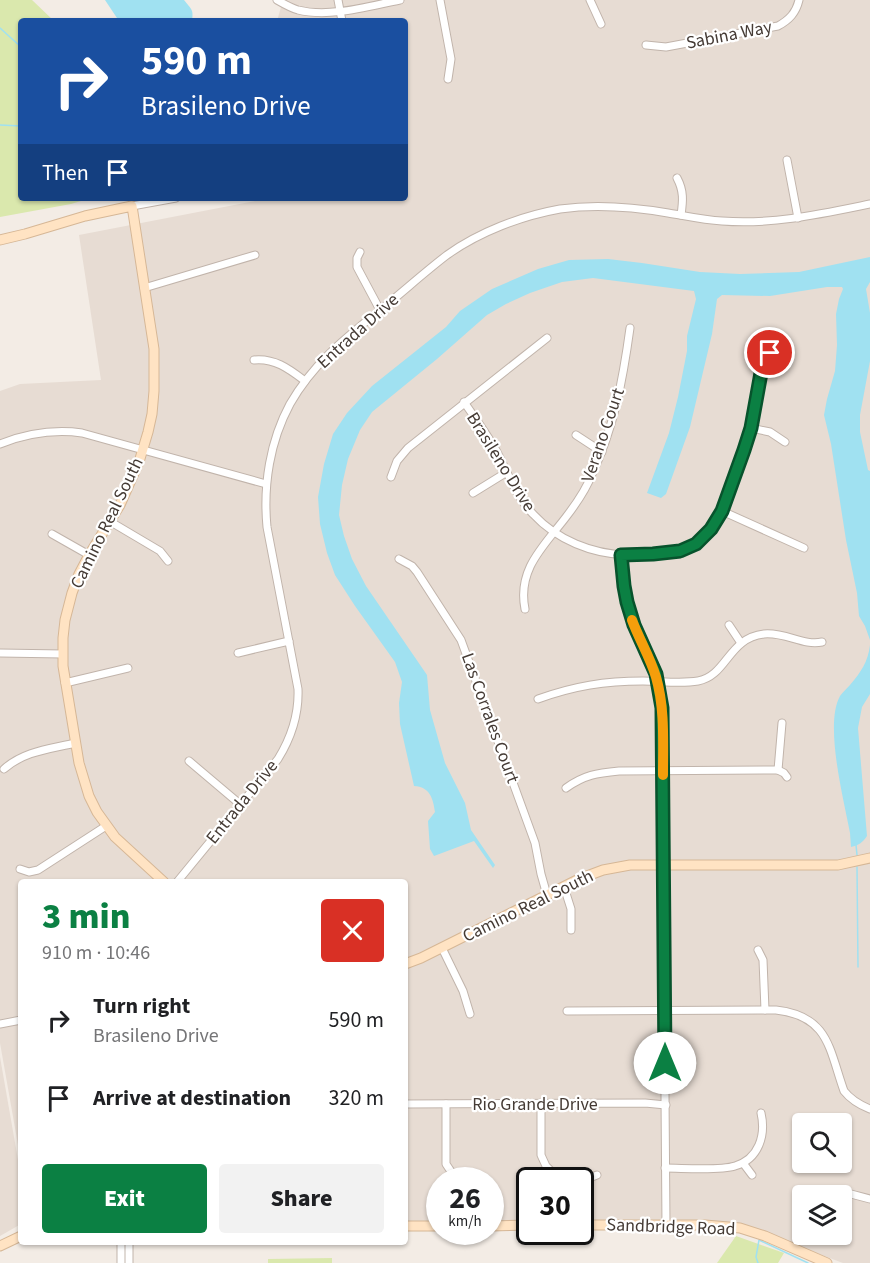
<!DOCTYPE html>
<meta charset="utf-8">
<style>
:root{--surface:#fff;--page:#f2f2f2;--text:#202124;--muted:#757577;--accent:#0b8043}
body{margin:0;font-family:"Source Sans 3",sans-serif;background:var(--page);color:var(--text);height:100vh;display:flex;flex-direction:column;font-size:22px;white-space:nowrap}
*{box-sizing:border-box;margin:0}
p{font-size:20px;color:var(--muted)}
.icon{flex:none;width:33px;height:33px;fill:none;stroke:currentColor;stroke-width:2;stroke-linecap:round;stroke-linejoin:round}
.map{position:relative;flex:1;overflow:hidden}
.details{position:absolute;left:18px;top:879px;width:390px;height:366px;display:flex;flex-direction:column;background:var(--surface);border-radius:6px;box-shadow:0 2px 4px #0004}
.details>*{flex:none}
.guide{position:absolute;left:18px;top:18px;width:390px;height:183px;border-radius:6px;box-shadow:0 2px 4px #0004;background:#1a4fa0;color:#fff;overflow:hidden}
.tools{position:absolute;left:792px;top:1113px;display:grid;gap:12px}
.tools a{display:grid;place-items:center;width:60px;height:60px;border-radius:6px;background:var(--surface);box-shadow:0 2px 4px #0004;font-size:30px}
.speed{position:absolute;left:426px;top:1167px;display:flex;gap:12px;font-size:30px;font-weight:700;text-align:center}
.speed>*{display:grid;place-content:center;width:78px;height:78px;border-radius:50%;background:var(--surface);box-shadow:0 2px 4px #0004;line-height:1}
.speed small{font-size:15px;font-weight:400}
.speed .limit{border:3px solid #111;border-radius:9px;background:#fff;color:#111}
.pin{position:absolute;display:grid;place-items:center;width:51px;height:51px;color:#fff;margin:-26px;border:3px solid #fff;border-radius:50%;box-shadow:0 2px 6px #0007}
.me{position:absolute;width:66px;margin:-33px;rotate:0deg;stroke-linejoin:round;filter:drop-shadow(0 0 4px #0008)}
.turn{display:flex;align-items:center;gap:21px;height:126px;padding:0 24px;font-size:27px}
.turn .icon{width:78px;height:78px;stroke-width:2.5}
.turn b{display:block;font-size:42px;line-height:51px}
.then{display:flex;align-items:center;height:57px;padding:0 24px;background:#0003;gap:12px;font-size:22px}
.round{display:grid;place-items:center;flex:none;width:63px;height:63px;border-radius:6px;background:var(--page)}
.headline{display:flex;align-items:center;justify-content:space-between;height:102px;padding:0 24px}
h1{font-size:36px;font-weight:800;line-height:45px;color:var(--accent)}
.primary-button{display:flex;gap:12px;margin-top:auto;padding:12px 24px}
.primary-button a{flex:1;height:69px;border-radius:6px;background:var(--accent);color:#fff;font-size:24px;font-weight:800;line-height:69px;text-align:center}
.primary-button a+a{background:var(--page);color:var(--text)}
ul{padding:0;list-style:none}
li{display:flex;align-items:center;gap:18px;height:78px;padding:0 24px}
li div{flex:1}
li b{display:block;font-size:22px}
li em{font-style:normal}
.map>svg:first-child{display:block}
</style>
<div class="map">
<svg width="870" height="1263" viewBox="0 0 870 1263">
<rect width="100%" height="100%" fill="#f3ece5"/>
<g fill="#e7dcd3" fill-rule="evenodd">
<path d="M283,0H870V1263H843L739,1224L712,1221H581L580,1180H530L529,1221H491L490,1180H440L439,1221H405V882H21V1162L0,1043V391L20,384L101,380L79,235L255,201V198H405V21H277ZM802,1124H842V1162H802ZM802,1196H842V1234H802Z"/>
<path d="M0,1057L21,1177V1224L0,1236Z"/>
</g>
<g fill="#dae8ad">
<path d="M0,0H32L54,21H21V198H91L71,204L0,217Z"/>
<path d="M736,1236L784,1253L778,1263H717Z"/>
<path d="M332,1258V1263H268V1259Z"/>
</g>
<g fill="#a0e1f1">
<path d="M105,0H184C191,9 194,9 192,21H119Z"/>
<path d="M870,257V282L866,289L870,313V361L860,415V432L868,470L870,471V640L865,626L859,616L857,593L846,540L831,444L824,415L827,399L835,371L837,345L836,314L839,299L843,289L842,287H827L770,296L722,295L717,299L712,334L690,427L666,494L661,498L647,493L669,433L678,397L687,351V336L696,299L694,291L593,278L562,282L530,293L506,304L487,315L437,359L372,412L360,430L348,459L342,485L339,515L344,536L352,559L366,586L427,675L430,710L445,763L465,803L471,830L495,865L493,868L474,841L434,856L430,849L428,821L435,812C433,798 430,787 414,786L400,724L399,703L402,682L395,662L355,606L335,575L327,553L320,524L318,497L324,464L333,434L347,413L372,386L446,327L460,311L492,289L538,269L569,260L608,259L642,263L700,272L740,274L799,272Z"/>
<path d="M870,645V694L862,707L858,728L867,836C862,843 859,845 851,847L850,833C844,800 824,725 840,696C843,692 847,688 850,685C861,672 868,662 870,645Z"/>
</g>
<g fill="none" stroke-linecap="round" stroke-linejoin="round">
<g stroke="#a0e1f1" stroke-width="1.5">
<path d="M0,28L21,47"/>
<path d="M0,125L21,126"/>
<path d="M856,845L857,855"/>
<path d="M857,867L858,967"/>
<path d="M758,1263L756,1257L759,1240L808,1263"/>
</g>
<defs>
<g id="street">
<path d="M277,0C284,4 291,8 298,10C330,18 369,6 400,0"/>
<path d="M338,0L342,21"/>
<path d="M440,0L451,59L448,79"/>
<path d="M590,0L601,24"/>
<path d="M646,45L666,47L778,26C789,20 796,13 799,0"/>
<path d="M787,160L798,218"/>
<path d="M677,178C684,191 683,201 681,215"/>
<path d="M132,206L176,198"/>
<path d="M360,252L357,258V267L380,310"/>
<path d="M144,288L255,255"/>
<path d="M254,360C275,358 289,369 305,381"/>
<path d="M464,402C475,418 487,434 497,452C508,473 516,497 533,514C557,540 592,554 627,555C647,555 671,556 689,547C718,533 727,500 736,472C741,458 747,444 751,429C752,423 752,417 753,411C756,394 760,378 763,362C769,352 777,347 788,346"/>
<path d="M751,428L770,432L785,442"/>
<path d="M576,435L602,452"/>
<path d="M0,444C28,433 53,429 82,433L266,484"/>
<path d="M391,477L397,461L408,448L547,338"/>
<path d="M473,493L507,472"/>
<path d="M722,511L804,548"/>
<path d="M111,522L160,551L168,561"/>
<path d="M52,534L89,555"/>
<path d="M621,555L624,587L627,602L634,625L655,674L662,708L666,1225"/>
<path d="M399,559L412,566L417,572L461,640L535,843L541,874L547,895"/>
<path d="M525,609C517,569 544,546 566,517C576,504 586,490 592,474C614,428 623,379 630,328"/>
<path d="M729,625L741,643"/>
<path d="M0,653L63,654"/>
<path d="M238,653L289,641"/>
<path d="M65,683L128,668"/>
<path d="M538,699C574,686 605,681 643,681C661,681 680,684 698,681C727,676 728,638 764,634C786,632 803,646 822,642"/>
<path d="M189,761L241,805"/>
<path d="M4,769C24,751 50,749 75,743"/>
<path d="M778,770L782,723"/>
<path d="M566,788C584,775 597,773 619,771L778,770L784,773L787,777"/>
<path d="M20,869L29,872L38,870L106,826"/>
<path d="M177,882L278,759C291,738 299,715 298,689L267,527C263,485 270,441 290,404C314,362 347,337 384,307C405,290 426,271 447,255C479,232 521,216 560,209C596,204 633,207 668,213C686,216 704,220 722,221C772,225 821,214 870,204"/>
<path d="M564,887L571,909V930"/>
<path d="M442,948L463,991L470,1014"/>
<path d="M758,950L763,960L765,1010"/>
<path d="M567,1011L776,1010C829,1016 829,1049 844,1091C851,1100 860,1105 870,1109"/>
<path d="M0,1024L21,1020"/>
<path d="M541,1103V1155L546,1166L552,1172L584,1180L597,1175"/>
<path d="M405,1104L645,1103L666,1105"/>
<path d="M446,1104V1164L454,1176"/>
<path d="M743,1163L752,1175"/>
<path d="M665,1168C683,1168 720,1171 735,1166C759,1159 766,1135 761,1113"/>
<path d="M842,1199L851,1194L870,1199"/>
<path d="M121,1242V1263"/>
<path d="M129,1242V1263"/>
</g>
<g id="secondary">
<path d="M0,240L25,234L85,216L132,206L154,349V391L152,414L148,432L139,462L120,505L89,555L79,574L72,593L65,620L63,638V666L79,763L89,796L97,812L115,837L164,882"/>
<path d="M405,964L421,958L579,879L603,870L630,865H838L870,858"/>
<path d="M580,1225H705L740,1228L765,1236L827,1263"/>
<path d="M405,1226H440"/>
<path d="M490,1226L530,1225"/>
<path d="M0,1246L21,1236"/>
</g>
</defs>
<use href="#street" stroke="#c1b4ab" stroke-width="9"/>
<use href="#secondary" stroke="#d6b796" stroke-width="11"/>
<use href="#street" stroke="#fff" stroke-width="7"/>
<use href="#secondary" stroke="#ffe3c3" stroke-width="9"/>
</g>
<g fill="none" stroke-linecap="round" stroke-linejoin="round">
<defs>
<path id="route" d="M665,1063L662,708L656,674L634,625L627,602L624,586L621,555L653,554L680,551L696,544L711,529L722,511L744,450L751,428L763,362L770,353"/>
</defs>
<use href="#route" stroke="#07532c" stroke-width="15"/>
<use href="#route" stroke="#0b8043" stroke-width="10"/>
<path stroke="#f59e0b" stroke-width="10" d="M632,620C639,639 650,657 656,677C665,708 663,742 663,775"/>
</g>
<g text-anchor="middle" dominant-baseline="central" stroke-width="4.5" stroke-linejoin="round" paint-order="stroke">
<g font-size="18" fill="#453b35" stroke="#fff">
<text transform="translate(729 35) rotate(-11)">Sabina Way</text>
<text transform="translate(358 331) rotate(-42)">Entrada Drive</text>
<text transform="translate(603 435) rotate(-71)">Verano Court</text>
<text transform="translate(501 462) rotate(58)">Brasileno Drive</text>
<text transform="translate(107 523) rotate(-64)">Camino Real South</text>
<text transform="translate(490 718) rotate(70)">Las Corrales Court</text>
<text transform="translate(242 802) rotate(-51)">Entrada Drive</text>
<text transform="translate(528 906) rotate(-26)">Camino Real South</text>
<text x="535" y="1104">Rio Grande Drive</text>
<text transform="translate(671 1227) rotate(2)">Sandbridge Road</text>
</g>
</g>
</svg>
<div class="tools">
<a><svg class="icon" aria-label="search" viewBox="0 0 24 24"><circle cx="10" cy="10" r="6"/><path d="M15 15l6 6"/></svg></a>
<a><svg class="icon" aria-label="layers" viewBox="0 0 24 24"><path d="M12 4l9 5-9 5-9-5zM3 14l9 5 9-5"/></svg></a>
</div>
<div class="speed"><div>26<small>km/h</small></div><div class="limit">30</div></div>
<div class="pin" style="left:770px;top:353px;background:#d93025"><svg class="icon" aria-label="arrive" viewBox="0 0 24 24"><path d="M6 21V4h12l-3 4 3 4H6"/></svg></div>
<svg class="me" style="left:665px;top:1063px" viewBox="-20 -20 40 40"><circle r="19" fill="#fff"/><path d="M0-13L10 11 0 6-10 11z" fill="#0b8043"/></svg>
<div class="guide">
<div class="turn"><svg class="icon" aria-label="right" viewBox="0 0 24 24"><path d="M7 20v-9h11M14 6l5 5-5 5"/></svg><div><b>590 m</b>Brasileno Drive</div></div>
<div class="then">Then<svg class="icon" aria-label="arrive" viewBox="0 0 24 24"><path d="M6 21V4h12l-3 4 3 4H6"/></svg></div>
</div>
<section class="details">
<div class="headline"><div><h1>3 min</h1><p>910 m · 10:46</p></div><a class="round" style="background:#d93025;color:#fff"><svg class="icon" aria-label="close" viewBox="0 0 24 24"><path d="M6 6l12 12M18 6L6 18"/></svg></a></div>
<ul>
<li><svg class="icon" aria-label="right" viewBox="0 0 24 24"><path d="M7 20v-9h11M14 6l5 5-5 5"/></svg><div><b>Turn right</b><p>Brasileno Drive</p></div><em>590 m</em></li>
<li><svg class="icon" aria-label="arrive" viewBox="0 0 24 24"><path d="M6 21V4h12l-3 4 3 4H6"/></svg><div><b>Arrive at destination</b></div><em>320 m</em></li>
</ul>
<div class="primary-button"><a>Exit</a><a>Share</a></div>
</section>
</div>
